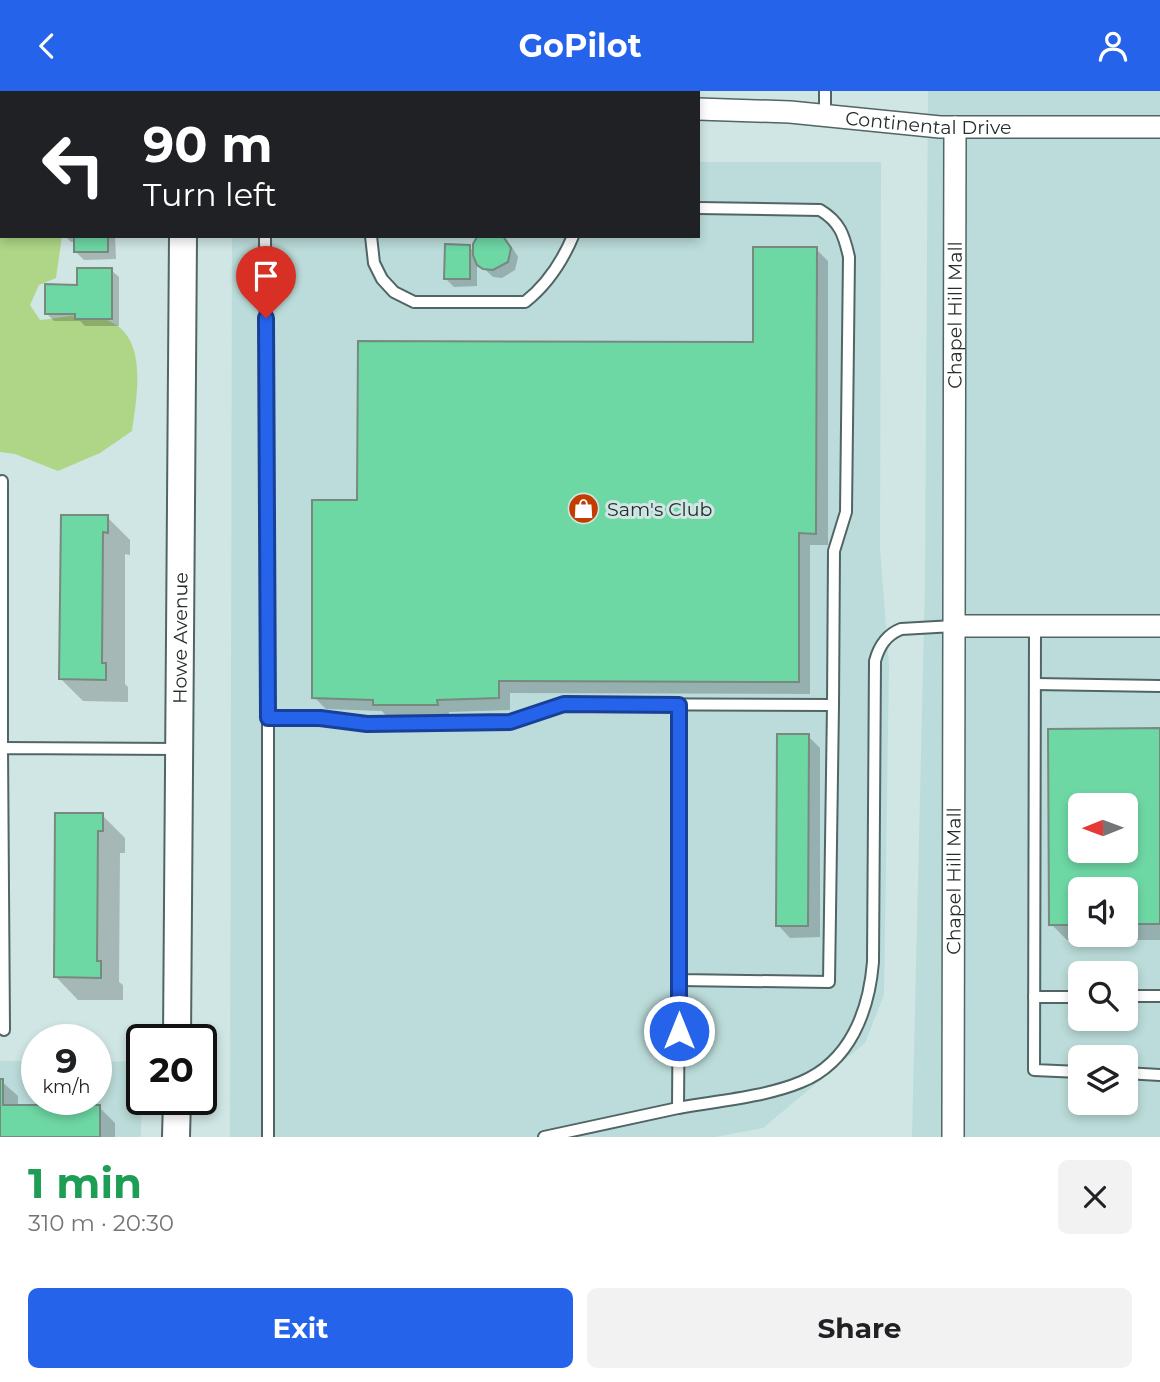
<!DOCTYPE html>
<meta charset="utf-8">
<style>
:root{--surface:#fff;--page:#f2f2f2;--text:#202124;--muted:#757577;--accent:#2563eb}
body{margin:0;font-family:Montserrat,sans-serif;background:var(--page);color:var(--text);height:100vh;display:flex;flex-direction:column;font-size:26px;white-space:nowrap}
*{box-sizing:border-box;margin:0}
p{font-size:23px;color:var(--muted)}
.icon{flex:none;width:38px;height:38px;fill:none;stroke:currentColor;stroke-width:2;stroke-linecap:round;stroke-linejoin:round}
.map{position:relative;height:1046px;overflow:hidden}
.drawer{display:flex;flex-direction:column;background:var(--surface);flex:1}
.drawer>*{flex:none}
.banner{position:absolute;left:0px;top:0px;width:700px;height:147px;box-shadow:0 4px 10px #0003;background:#202124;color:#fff;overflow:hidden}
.needle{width:46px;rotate:269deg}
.tools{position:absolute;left:1068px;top:702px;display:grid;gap:14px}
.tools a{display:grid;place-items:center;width:70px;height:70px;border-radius:10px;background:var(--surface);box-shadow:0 4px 10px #0003;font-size:35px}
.speed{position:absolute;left:21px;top:933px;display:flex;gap:14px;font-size:35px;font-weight:700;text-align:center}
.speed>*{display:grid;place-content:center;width:91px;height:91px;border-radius:50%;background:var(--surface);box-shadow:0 4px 10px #0003;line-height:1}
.speed small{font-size:18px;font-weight:400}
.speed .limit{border:4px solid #111;border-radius:10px;background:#fff;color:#111}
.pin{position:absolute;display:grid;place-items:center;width:60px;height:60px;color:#fff;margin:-72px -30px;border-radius:50% 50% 50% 0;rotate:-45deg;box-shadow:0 0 7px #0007}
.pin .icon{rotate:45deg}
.me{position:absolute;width:77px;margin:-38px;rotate:0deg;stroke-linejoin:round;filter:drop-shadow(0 0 5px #0008)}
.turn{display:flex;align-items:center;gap:24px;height:147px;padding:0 28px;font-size:32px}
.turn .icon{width:91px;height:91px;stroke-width:2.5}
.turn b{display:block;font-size:49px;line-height:60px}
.round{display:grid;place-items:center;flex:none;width:74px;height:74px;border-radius:10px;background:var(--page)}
.head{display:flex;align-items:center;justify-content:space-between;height:119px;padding:0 28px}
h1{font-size:42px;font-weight:700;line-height:52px;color:#1e9e55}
.action{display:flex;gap:14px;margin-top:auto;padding:14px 28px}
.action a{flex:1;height:80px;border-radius:10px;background:var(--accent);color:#fff;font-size:28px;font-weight:700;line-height:80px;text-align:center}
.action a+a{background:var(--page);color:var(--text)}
header{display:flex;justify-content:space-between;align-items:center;height:91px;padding:0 28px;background:var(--accent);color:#fff;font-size:32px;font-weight:700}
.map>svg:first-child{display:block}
</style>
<header><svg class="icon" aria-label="back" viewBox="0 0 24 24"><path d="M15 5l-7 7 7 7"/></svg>GoPilot<svg class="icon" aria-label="person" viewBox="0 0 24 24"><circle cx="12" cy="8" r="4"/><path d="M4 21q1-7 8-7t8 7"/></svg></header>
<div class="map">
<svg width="1160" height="1046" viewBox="0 0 1160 1046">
<rect width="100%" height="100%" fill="#cfe6e4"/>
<g fill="#bbdcda" fill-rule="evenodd">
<path d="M928,0H1160V1046H912L925,492ZM1080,714H1125V760H1080ZM1080,798H1125V844H1080ZM1080,882H1125V928H1080ZM1080,966H1125V1012H1080Z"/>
<path d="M698,71H881L880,459L889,573L884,904L865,952L763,1037L715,1046H230L232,145H698Z"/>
<path d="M0,970H37V1008H96V971L142,970L141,1046H0Z"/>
</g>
<path fill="#afd687" d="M0,0L29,2H2V145H62L56,187L39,194L30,214L40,229C55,228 74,223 89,225C151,231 138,296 132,340L100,362L58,380L15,363L0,361Z"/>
<g fill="#0003" fill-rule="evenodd">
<rect x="72" y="0" width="42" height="2"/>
<path d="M65,145H115L116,168L84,169L76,161V151H71Z"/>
<path d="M483,145L504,148L512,156L518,166L515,179L502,187L493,186L477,171V195L454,196L446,188L469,156L475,161L479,147Z"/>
<path d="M816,158L828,170V454H810V603L510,602V619L449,621V626H387L382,620L326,618L314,606L359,411L754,253Z"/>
<path d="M111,179L119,186V235H85L80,230H54L46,222L79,195Z"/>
<path d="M107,426L130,449V464L125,463V593L128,596V611L83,610L61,588Z"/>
<path d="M1050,639H1160V849H1067L1051,833ZM1080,714H1125V760H1080ZM1080,798H1125V844H1080Z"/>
<path d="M808,645L820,657V846L790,847L778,834Z"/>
<path d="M102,724L125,747V762H120L119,891L123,894V909H78L56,886Z"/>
<path d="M0,989L18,1005V1016H99L115,1032V1046H0Z"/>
</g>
<g fill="#6ed8a5" stroke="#788980" stroke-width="2" fill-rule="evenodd">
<rect x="74" y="145" width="34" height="16"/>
<path d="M503,145L511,157L508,171L493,179L483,178L477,174L473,164V153L477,146Z"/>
<path d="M445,153L470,154V188H444Z"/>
<path d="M753,156H817L816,443L799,442V591L499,590V607L437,609L438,614H373V609L312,607V409H357L358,250L753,251Z"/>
<path d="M77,177H112V228H75V223H45V193L77,194Z"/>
<path d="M61,424H108V442L103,441L102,572H106V589L59,588Z"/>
<path d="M1160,637V833H1125V798H1080V834H1049L1048,638ZM1080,714H1125V760H1080Z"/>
<path d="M777,643H809L808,835H776Z"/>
<path d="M55,722H103V740H98L97,870H101V887L54,886Z"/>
<path d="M0,988H3V1014H100V1046H0Z"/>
</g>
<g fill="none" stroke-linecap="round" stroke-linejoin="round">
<defs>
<g id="service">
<path d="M613,0L614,2"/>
<path d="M825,25V0"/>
<path d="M698,117L820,119C840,131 844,144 849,166L846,421L834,460L833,614"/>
<path d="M265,145L268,627"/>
<path d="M371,145L374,172L382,188L394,201L414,211H525C548,193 562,171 573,145"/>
<path d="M2,390V657"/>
<path d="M1035,535L1034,979L1080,981"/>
<path d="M1035,593L1160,595"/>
<path d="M1125,905H1160"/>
<path d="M1034,906H1080"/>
<path d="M4,939L2,657L178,658"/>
<path d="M1125,982L1160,984"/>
<path d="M678,1017C717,1010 765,1006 801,991C850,971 869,920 873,871L875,570C879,555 886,544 901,538L954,535"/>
<path d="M268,1046V627H320L367,633L510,631L564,613L833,614L829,891L679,889V614"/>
<path d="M544,1046L678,1017L679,889"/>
</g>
<g id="minor">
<path id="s1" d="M698,18L790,21L940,36H1160"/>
<path d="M954,535H1160"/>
<path id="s2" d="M953,1046L955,36"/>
</g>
<g id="tertiary">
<path d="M183,2V0"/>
<path id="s3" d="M177,948L183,145"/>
<path d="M176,1046L177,1008"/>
</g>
</defs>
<use href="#service" stroke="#516564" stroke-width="14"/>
<use href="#minor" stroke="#516564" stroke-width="24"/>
<use href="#tertiary" stroke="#516564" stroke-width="30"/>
<use href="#service" stroke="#fff" stroke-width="10"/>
<use href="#minor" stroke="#fff" stroke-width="21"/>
<use href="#tertiary" stroke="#fff" stroke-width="26"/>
</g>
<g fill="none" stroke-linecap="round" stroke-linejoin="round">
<defs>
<path id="route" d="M266,227L268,627H320L367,633L510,631L564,613L679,614V940"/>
</defs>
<use href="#route" stroke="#184099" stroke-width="18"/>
<use href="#route" stroke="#2563eb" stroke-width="12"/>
</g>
<defs>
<symbol id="shop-disc" viewBox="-11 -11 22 22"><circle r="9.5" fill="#c33c00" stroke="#cfe6e4"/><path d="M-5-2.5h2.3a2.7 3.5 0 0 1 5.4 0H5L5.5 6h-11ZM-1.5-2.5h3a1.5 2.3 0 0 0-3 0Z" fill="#fff"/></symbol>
</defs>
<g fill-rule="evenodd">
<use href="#shop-disc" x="566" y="400" width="35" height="35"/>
</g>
<g text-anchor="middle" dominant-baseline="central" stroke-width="6" stroke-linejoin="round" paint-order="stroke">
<g font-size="19" fill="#252e2d" stroke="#cfe6e4">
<text stroke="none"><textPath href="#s1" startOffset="231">Continental Drive</textPath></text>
<text stroke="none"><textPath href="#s2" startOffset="822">Chapel Hill Mall</textPath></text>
<text stroke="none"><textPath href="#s3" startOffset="401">Howe Avenue</textPath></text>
<text stroke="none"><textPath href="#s2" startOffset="256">Chapel Hill Mall</textPath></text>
</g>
<g font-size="19" fill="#252e2d" stroke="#cfe6e4" text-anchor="start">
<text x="607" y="418">Sam's Club</text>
</g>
</g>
</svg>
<div class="tools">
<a><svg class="needle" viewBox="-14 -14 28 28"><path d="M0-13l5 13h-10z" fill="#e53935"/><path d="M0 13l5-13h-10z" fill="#757577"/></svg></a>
<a><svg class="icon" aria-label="sound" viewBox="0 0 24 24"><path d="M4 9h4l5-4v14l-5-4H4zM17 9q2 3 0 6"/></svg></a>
<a><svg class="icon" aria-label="search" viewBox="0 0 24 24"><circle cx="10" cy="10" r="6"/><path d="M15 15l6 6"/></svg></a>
<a><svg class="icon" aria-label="layers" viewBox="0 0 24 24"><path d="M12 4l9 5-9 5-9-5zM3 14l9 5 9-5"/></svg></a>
</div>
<div class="speed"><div>9<small>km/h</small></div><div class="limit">20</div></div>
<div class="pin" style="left:266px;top:227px;background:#d93025"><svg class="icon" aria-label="arrive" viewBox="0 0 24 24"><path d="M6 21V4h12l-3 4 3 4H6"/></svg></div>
<svg class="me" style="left:679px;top:940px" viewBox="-20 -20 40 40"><circle r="17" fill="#2563eb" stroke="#fff" stroke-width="3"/><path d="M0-11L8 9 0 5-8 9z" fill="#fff"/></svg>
<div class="banner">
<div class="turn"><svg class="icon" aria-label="left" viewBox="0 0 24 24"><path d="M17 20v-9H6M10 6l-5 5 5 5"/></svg><div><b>90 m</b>Turn left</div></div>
</div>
</div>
<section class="drawer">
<div class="head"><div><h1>1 min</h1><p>310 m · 20:30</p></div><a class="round"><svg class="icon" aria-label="close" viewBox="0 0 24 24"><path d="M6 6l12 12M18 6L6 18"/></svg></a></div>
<div class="action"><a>Exit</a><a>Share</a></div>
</section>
